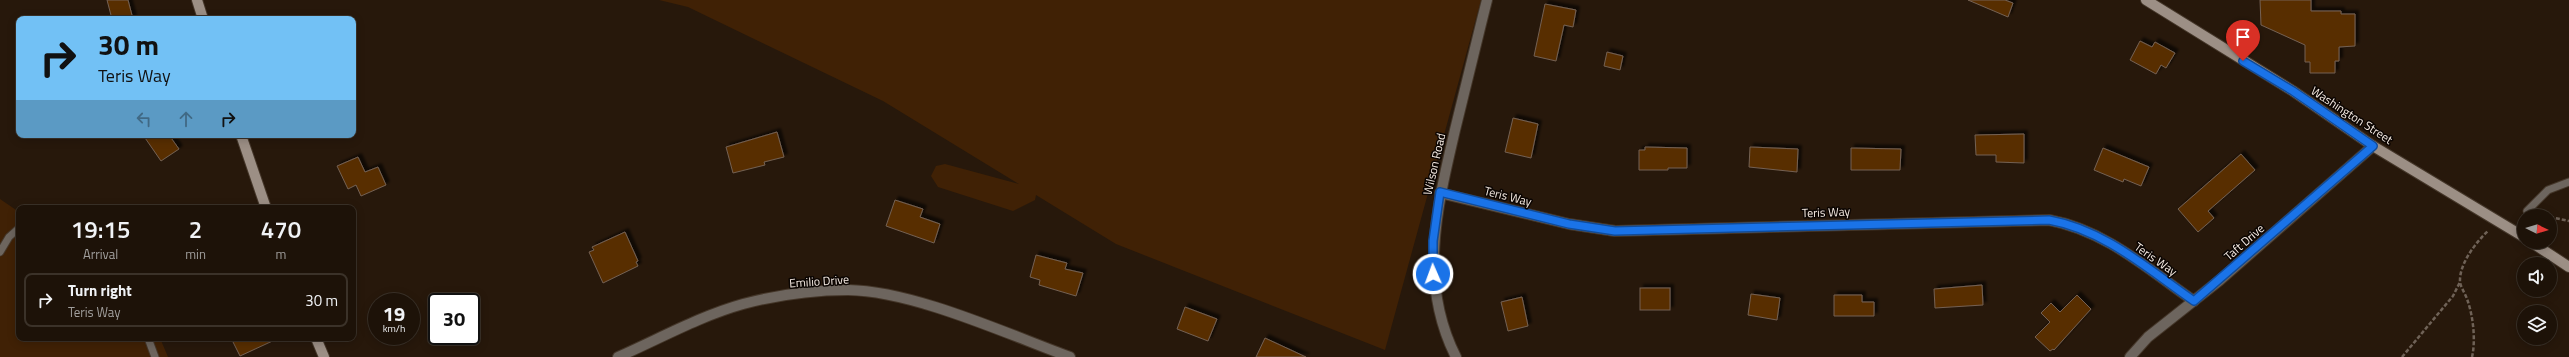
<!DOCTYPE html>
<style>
:root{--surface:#1d1208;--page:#251b12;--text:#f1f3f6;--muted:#a09e9c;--line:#3b3229}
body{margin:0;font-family:"Titillium Web",sans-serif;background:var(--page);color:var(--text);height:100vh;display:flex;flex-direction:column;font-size:15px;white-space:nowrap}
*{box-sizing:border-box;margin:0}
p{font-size:13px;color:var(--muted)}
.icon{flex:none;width:22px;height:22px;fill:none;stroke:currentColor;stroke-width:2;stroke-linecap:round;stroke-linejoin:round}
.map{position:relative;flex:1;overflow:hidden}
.panel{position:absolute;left:16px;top:205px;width:340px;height:136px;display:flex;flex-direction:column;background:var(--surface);border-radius:8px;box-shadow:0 2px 10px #0003,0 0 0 1px var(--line)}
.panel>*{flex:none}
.hud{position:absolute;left:16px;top:16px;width:340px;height:122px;border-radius:8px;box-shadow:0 2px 10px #0003,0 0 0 1px var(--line);background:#72c1f5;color:#111;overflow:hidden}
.needle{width:26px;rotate:95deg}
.buttons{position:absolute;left:2517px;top:209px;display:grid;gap:8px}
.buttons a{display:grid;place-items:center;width:40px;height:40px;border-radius:50%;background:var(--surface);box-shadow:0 2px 10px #0003,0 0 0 1px var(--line);font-size:20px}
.speed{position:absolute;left:368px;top:293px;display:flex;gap:8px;font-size:20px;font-weight:700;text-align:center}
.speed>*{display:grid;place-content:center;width:52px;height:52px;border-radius:50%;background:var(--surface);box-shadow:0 2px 10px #0003,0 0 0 1px var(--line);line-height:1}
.speed small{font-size:10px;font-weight:400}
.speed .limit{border:2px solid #111;border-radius:6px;background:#fff;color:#111}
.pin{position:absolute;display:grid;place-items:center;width:34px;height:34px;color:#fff;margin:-41px -17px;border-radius:50% 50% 50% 0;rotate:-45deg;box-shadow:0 0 4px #0007}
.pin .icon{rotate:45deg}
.me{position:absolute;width:44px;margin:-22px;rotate:358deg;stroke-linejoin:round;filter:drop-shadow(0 0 3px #0008)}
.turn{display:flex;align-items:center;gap:14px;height:84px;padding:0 16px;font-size:18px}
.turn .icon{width:52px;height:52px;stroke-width:2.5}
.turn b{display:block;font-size:28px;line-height:34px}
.lanes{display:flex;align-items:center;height:38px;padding:0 16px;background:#0003;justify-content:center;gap:20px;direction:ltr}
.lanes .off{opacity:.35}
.eta{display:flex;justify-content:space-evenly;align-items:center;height:68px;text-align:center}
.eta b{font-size:24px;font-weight:600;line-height:28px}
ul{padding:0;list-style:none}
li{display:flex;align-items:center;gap:12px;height:54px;margin:0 8px 6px;padding:0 8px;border:2px solid var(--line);border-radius:8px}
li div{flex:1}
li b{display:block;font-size:15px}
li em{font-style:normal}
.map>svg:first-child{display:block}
</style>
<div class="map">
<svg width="2569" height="357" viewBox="0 0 2569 357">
<defs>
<filter id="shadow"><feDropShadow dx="3.5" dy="-3.5" stdDeviation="1" flood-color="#0009"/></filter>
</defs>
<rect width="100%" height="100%" fill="#27180b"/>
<g fill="#402105">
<path d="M659,0H1481L1385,350L1116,244L1036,195L1035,200L1013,211L938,187L931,176L936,166L945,164L1019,184L883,101L688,7Z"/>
<path d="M0,199L19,212V338H160L168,357H0Z"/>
</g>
<g fill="#592f03" stroke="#746153" filter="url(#shadow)">
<path d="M107,0H128L133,19H112Z"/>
<path d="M1968,0H2005L2013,3L2008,17Z"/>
<path d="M2260,0H2311V11H2341V14H2355V46L2339,47V61H2335V73H2310V62H2305V45L2261,25Z"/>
<path d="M1545,4L1576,10L1573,27L1564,25L1556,61L1534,56Z"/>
<path d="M2140,41L2152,47L2155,42L2175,53L2166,68L2161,65L2156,74L2130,60Z"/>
<path d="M1607,52L1623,56L1620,70L1604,66Z"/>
<path d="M1513,118L1538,124L1531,158L1505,152Z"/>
<path d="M777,132L784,157L764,162L765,165L733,173L726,147Z"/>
<path d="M2024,134V163L1996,162V155H1976L1975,135Z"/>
<path d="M143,135H169L179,149L161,161Z"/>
<path d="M1645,147L1687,148V168H1668V170H1639V150H1645Z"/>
<path d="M1750,147L1798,149L1797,172L1749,167Z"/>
<path d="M1851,148L1901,149L1900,170H1851Z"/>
<path d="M2103,148L2149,167L2141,186L2124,179L2123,182L2094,170Z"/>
<path d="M2241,154L2255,170L2208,211L2214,218L2198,232L2178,209Z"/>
<path d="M358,157L365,172L378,167L386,185L361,196L356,185L348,189L337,166Z"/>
<path d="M895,200L923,209L920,217L940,224L934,243L886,226Z"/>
<path d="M625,232L638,261L636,262L638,266L603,283L589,252L594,250L592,247Z"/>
<path d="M1036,255L1067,263L1065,269L1083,273L1076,296L1039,285L1040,280L1030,277Z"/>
<path d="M1982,285L1983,305L1935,308L1934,289Z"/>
<rect x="1640" y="288" width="30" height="22"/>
<path d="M1751,294L1780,298L1777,320L1748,315Z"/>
<path d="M1834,295H1862V302H1874V316H1834Z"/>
<path d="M2077,295L2091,309L2054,350L2053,349L2050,351L2035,337L2050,322L2041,313L2051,303L2060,312Z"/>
<path d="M1522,297L1528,326L1508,331L1501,302Z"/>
<path d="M1185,307L1217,319L1208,341L1177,329Z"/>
<path d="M231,338H279L240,356Z"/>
<path d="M1265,338L1306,357H1256Z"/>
</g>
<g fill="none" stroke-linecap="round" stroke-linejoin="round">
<defs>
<g id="service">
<path d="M2527,211L2548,190L2569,182"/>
<path d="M0,252L9,237L19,228"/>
<path d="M148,338L155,357"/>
</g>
<g id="minor">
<path d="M1440,193L1569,224L1615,231L2049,220C2105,230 2149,270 2194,301"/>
<path d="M618,357C659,339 700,316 743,304C777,295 813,290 848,290C914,291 1007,334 1070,357"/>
<path d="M1456,357C1418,282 1437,207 1455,130C1466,86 1476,43 1487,0"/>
<path d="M2130,357L2148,337L2220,280L2373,146"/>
</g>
<g id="secondary">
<path d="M197,0L203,19"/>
<path d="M2146,0L2293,91L2373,146L2524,237"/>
<path d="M241,135L266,208"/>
<path d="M2531,242L2569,267"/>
<path d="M316,338L324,357"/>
</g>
</defs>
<use href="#service" stroke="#443629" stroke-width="9"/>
<use href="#minor" stroke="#443629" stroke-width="12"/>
<use href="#secondary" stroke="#443629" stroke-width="12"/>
<g stroke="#6f6257" stroke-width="2.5" stroke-dasharray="4 2" stroke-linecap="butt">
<path d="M2550,217L2569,221"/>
<path d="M2402,357L2453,296L2460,282"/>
<path d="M2472,357C2476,340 2473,315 2467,299C2465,293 2461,288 2460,282C2459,264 2476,242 2488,231"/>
</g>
<use href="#service" stroke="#6d655e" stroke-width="7"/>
<use href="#minor" stroke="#6d655e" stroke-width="10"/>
<use href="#secondary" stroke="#9c8f85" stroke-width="10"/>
</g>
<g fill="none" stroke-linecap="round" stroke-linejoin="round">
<defs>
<path id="route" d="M1433,274V241L1440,192L1569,224L1615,231L2049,220C2105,230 2149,270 2194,301L2373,146L2293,91L2243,61"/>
</defs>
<use href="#route" stroke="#114b97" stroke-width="10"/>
<use href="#route" stroke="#1a73e8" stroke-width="7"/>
</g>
<g text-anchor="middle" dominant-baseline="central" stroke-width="3" stroke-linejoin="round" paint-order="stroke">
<g font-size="12" fill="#f7ece4" stroke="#0b0502">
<text transform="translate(2352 115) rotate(33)">Washington Street</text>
<text transform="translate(1434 164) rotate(-77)">Wilson Road</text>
<text transform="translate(1508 196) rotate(14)">Teris Way</text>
<text transform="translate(1826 212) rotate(-2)">Teris Way</text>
<text transform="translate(2244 242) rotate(-41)">Taft Drive</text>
<text transform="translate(2156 259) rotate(35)">Teris Way</text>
<text transform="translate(819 281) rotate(-4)">Emilio Drive</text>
</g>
</g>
</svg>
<div class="buttons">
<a><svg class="needle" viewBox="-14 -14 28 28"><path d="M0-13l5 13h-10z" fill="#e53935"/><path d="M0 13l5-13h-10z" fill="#a09e9c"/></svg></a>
<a><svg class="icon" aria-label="sound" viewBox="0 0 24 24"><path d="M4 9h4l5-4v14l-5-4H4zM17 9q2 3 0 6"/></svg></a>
<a><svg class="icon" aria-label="layers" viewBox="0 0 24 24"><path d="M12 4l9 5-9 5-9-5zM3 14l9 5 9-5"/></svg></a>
</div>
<div class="speed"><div>19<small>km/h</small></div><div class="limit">30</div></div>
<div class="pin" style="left:2243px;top:61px;background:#d93025"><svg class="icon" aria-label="arrive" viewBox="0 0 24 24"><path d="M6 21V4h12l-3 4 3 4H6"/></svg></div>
<svg class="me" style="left:1433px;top:274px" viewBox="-20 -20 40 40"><circle r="17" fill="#1a73e8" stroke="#fff" stroke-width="3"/><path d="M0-11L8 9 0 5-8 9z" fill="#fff"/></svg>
<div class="hud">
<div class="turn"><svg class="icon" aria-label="right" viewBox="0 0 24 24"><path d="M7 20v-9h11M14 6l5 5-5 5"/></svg><div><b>30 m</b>Teris Way</div></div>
<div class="lanes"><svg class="icon off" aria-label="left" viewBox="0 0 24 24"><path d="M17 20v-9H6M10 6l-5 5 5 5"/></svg><svg class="icon off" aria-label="ahead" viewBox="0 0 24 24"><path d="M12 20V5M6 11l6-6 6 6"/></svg><svg class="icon" aria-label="right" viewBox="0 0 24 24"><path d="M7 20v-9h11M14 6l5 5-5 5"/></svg></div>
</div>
<section class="panel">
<div class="eta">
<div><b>19:15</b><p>Arrival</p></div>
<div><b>2</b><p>min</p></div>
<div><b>470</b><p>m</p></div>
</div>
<ul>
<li><svg class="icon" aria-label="right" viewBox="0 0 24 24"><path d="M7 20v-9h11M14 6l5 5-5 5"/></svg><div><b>Turn right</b><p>Teris Way</p></div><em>30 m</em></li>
</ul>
</section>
</div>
